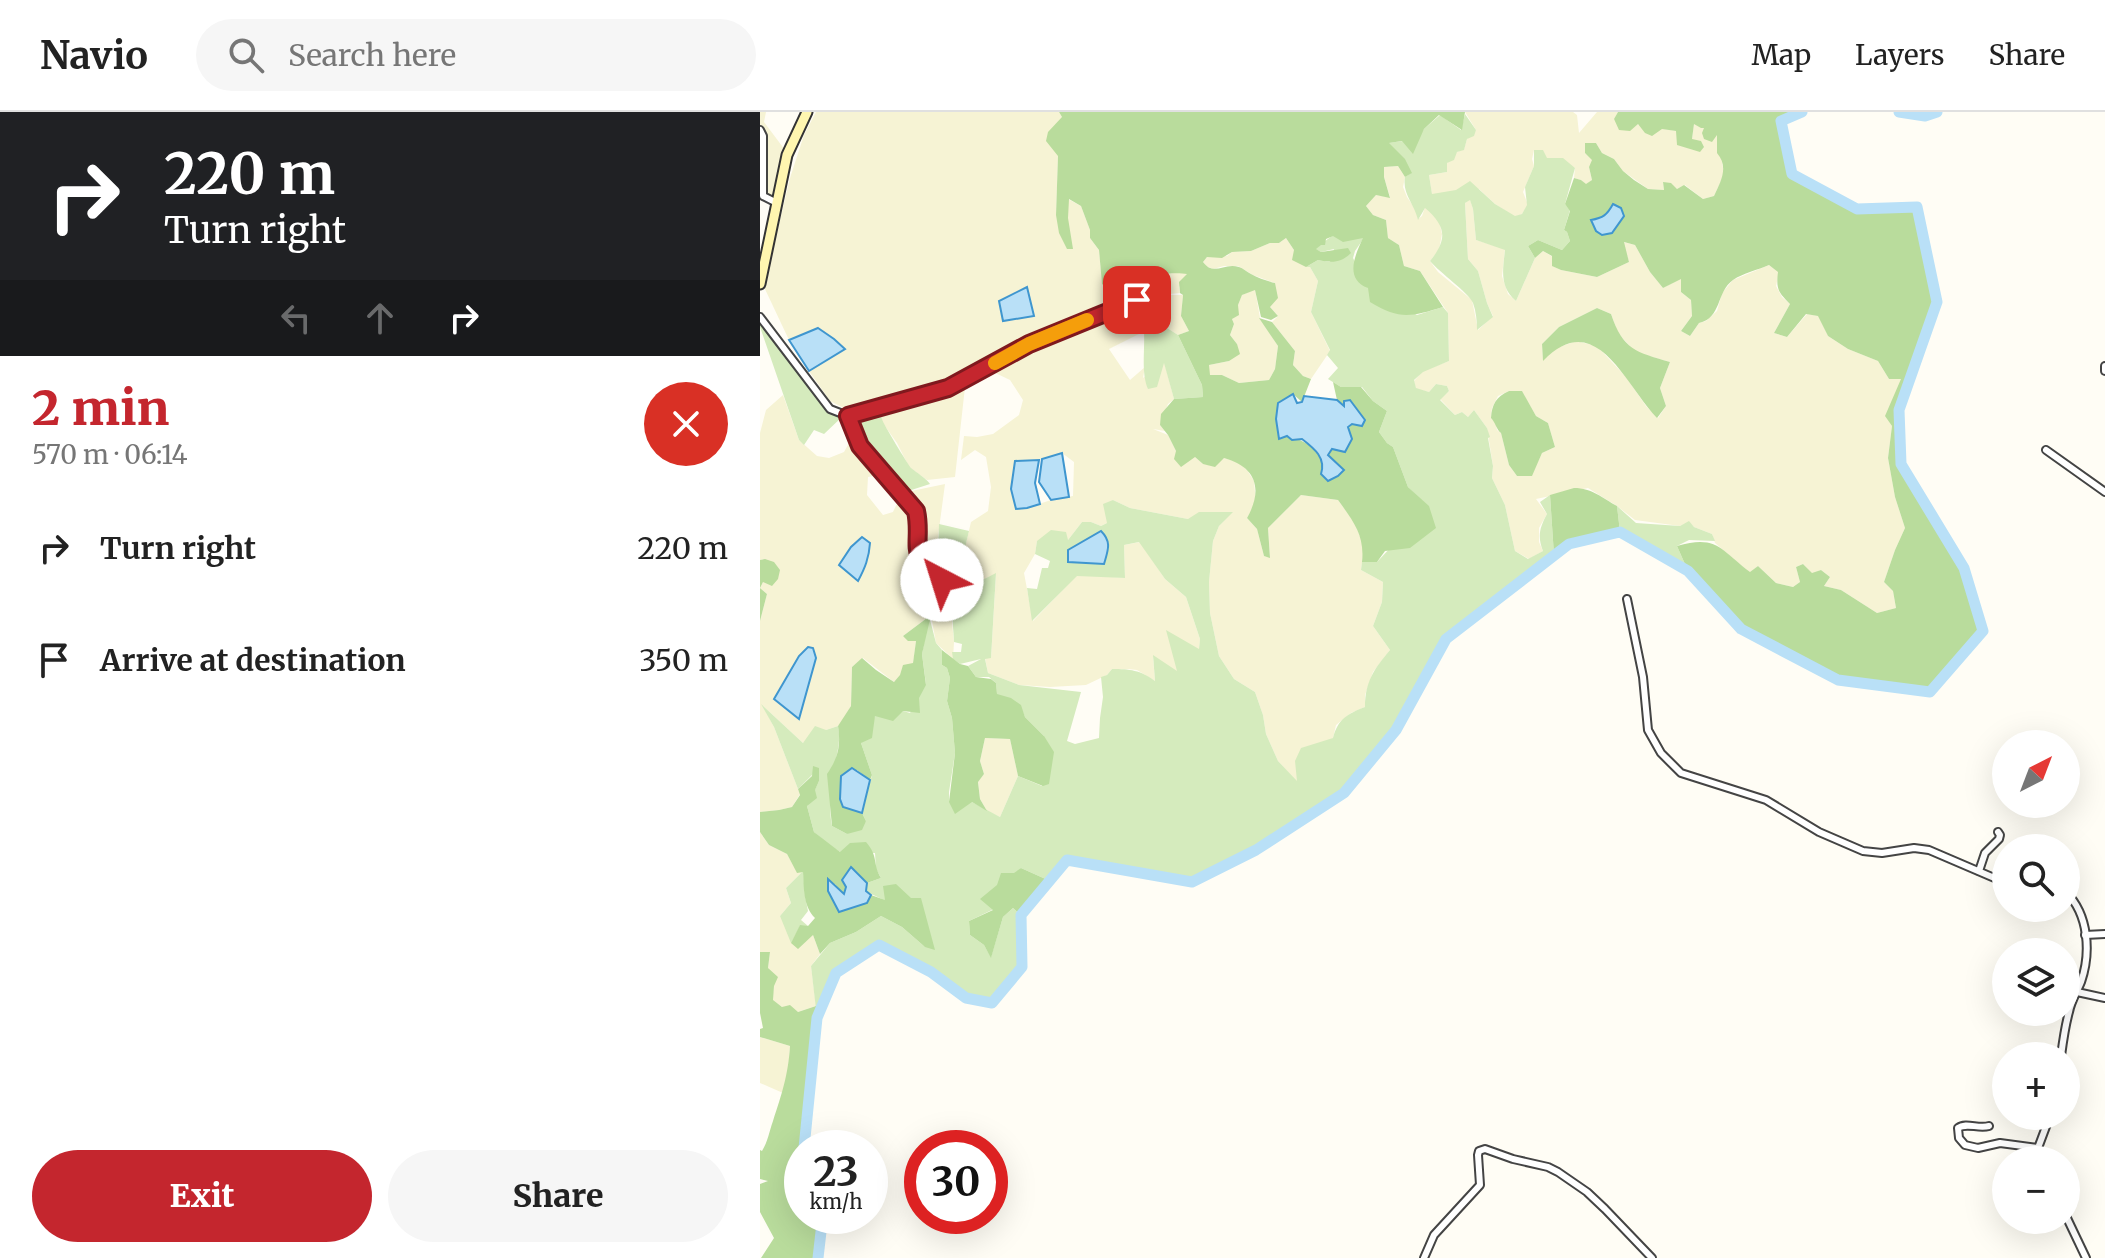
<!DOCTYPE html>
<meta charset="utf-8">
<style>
:root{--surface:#fff;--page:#f6f6f6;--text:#222;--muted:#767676;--line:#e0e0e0;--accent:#c4262e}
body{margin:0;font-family:Merriweather,serif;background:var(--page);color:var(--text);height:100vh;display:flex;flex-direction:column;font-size:30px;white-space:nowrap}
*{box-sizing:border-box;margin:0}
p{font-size:26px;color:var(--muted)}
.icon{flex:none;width:44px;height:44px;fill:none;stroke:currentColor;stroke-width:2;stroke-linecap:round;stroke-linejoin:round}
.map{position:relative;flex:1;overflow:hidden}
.drawer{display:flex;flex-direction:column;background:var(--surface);width:760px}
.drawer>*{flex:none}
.hud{background:#202124;color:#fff;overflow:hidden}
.needle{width:52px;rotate:42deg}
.fabs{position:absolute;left:1232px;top:618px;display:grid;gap:16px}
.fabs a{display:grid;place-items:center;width:88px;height:88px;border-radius:50%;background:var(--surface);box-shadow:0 8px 32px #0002;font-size:40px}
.speed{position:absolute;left:24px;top:1018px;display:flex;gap:16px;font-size:40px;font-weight:700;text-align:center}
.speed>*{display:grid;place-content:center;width:104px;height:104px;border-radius:50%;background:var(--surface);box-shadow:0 8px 32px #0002;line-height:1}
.speed small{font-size:20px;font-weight:400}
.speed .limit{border:12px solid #d22;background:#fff;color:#111}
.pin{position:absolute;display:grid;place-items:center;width:68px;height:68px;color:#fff;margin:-34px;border-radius:16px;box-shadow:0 4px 12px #0006}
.me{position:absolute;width:88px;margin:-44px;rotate:320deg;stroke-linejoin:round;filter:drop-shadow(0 0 6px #0008)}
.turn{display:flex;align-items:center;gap:28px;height:168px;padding:0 32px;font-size:36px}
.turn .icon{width:104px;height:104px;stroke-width:2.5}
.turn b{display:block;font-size:56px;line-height:68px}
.lanes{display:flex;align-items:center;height:76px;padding:0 32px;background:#0003;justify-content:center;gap:40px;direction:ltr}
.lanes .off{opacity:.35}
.round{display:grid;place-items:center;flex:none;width:84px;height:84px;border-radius:42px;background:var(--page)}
.headline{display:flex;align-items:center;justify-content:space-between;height:136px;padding:0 32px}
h1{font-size:48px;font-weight:800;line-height:60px;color:var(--accent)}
.cta{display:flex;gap:16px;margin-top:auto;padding:16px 32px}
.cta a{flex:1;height:92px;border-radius:48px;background:var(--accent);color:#fff;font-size:32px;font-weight:800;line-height:92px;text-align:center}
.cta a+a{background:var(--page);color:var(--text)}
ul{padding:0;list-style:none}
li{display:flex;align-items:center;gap:24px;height:112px;padding:0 32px}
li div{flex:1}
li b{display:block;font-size:30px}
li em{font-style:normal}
header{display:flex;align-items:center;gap:48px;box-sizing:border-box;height:112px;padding:0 40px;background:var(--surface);border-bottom:2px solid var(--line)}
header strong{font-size:38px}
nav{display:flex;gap:44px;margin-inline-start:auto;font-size:28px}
.search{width:560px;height:72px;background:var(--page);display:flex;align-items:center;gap:20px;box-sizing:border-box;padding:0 28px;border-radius:44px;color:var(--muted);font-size:30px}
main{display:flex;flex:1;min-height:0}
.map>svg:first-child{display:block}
</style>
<header>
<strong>Navio</strong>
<div class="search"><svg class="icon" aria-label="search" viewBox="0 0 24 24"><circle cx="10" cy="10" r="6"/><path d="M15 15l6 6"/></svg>Search here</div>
<nav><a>Map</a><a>Layers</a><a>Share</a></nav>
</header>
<main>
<section class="drawer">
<div class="hud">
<div class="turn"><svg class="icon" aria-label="right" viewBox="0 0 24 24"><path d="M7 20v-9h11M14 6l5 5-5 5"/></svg><div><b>220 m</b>Turn right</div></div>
<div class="lanes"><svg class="icon off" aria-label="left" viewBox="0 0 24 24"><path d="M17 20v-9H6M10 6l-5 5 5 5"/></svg><svg class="icon off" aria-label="ahead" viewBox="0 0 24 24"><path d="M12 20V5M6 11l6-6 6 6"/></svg><svg class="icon" aria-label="right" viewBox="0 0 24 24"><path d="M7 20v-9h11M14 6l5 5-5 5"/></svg></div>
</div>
<div class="headline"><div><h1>2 min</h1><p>570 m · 06:14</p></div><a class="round" style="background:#d93025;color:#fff"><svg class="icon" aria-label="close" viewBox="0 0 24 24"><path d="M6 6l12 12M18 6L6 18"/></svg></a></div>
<ul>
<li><svg class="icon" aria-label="right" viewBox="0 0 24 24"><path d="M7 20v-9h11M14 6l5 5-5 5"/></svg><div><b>Turn right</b></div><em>220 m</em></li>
<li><svg class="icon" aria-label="arrive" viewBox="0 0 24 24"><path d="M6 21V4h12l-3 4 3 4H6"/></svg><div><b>Arrive at destination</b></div><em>350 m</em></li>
</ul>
<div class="cta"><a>Exit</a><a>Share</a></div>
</section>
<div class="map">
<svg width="1345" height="1146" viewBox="0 0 1345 1146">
<rect width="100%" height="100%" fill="#fffdf5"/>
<g fill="#f6f3d4" fill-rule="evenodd">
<path d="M0,0H6L4,10L25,38L15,86L7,83L5,24L0,18Z"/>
<path d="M56,0H299L302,5L298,44L296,103L308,106V87L321,94L330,118V126L339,138L342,171L359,175L366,168L376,165L423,160L428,162L419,175L420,181L398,183H423L421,204L429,219L418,223L404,214L393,215L349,237L370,268L385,255L383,266L404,249L414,287L408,292L400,313L405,319L393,317L408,323L416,339L435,345L443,352L464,346L479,350L487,358L494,369L496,391L487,406L497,417L504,444L510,445L508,416L541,383L578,388L595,411L604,435L601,458L623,470L622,490L613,514L630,538L613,560L605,583V595L591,601L576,613L573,626L537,670L518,649L506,622L503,603L495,580L474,567L459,544L450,501L449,470L453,429L459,414L472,400L428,407L370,396L353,388L347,404V411L341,414L331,410H322L308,428L277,429L275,442L264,461L273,509L316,464L328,463L365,466L364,433L380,430L405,467L426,485L440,527L439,538L417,560L393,545L395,569L377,558L368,557H352L347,563L326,573L290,575L259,573L228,561L225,546H231L236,462L207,476L196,473L211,410L228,399L231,375L226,345L215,338L201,348L204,324L217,325L233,322L259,303L263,288L250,268L225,256L280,228L391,184L375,185L300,216L184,274L90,299L70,289L49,259L84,238L58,216L29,228L4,175L30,66L44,23ZM302,341L314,350L313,384L291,388L267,396L255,349H275Z"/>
<path d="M705,0H813L817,3L819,21L837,0H858L854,8L916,19L932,27L934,11L958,21L964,63L954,84L943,87L925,73L917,77L903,70L904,78L888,77L863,59L854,47L842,41L836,31H826L825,41L833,48L829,55L832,68L826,73L821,68L814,66L815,56L787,47L774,38L772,47L774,54L763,80L768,93L762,102L755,105L735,92L719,77L672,83L669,63L687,60V51L697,40L704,37L707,27L716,18Z"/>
<path d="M638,54L645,65L643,75L647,85L656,98L658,107L662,104L665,95L679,108L682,122L679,138L670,149L678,160L712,188L718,218L733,204L727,191L718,159L708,147L705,91L710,87L713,97L716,128L745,137L742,164L748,182L756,189L775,146L783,139L793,145V154L801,158L837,165L869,150L863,130L875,133L890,160L903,176L921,166V180L931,188L932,204L921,219L930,224L939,211L946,209L957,199L962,181L973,168L1009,153L1019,160L1016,174L1022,185L1030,192L1014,221L1027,225L1047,202L1059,204L1068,224L1088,237L1118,249L1129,267H1142L1126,304L1132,314L1128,346L1135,385L1145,416L1135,438L1124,470L1133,479L1136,496L1117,501L1081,478L1064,474L1070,465L1061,458L1052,462L1043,452L1036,455L1040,470L1033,475L1016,471L998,454L990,461L955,431L952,422L934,415L929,410L920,414L875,408L857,394L828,376L776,387L787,402L779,416V430L783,439L769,447L755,439L745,393L732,366L733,354L727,316L714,298L708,305L702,300L695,303L680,287L689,279L687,274L676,272L669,280L656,277L654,269L663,259L689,249L688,201L660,159L644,154L639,133L628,126L626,108L613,103L606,94L616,83L630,85L624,65L623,55ZM837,196L851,202L858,221L875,240L910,250L900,276L906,294L898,306L886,294L866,265L837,234L816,229L794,237L783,248L782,232L799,215ZM749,279L762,280L776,304L788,311L795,335L782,341L771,364H757L749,353L741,321L737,318L736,311L731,306L732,296L738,284Z"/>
<path d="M526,126L534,138L550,155L558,169L551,200L570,239L551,267L543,264L533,253L535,239L512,210L518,204L510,195L515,171L493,163L478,154H464L453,157L446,154L443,150L447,145L467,144L472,140L491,139L510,131H519Z"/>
<path d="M495,177L500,206L518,234L515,257L509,268L479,271L462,263H449V253L469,249L477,232L470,223L474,212L472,207L482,183Z"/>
<path d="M206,266L195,365L167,368L149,355L137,331L122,310L121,300L123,294L181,278Z"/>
<path d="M23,283L39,328L57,344L69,346L84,340L94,322L124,362L108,365L107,383L123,403L133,400L142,381L185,372L177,432L188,472L194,530L193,547L176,531L171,503L143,524L156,529L153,552L134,570L103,546L92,555L91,594L84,607L78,614L66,618L43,631L3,594L14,615L40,682L32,695L19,698L0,700V509L7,482L0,476L3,470L5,447L0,448V321L6,298Z"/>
<path d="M225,626L250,627L258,664L240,705L227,699L220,687L218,669L224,662L220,649Z"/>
<path d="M0,720L9,733L27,742L37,760L43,759L26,776L31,791L20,804L53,823L60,842L51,854L56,894L38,900L22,895L12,888L14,874L8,856L10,840H0Z"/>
<path d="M0,925L30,934L28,962L23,981L0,971Z"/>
</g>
<g fill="#d5ebbd">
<path d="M705,2L716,18L714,24L707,27L704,38L697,40L694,48L687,51V60L669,63L672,82L696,78L710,69L735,92L755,104L762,102L767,93L765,75L774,54V38H783L787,46H803L815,56L805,92L810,98L804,118L807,120L810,129L802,138L778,128L768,134L775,146L756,189C739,175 743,157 745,138L716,128L713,97L710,88L705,91L708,147L718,159L727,191L733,205L717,218C717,209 716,199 713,191C708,180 680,161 670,149C688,127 686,114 665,96L658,108C654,91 642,82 645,65L651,61L628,31L658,27L664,17L680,3L701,18Z"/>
<path d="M573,123L604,126L595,139L593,146L608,176L657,203L683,195L688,201L689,249L663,260L654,268L656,276L669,280L676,272L687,274L689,279L680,288L695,303L702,300L708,305L714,298L727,316L730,325L728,326L733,354L732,366L745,393L755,439L768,447L783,439C777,424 780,415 787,402L780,390L790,383L794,443L686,527L636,618L584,681L496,738L432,770L309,745L290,769L261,756L234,797L209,809L210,823L224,833L231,845L243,805L253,796L261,803L262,855L232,891L206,886L171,860L117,834L76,861L57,906L51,854L70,831L96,820L121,804L142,815L165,835L126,789L105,779L107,771L121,766L116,757L115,741L80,740L70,734L54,720L47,694L59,669V656L38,677L14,615L1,592L43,631L55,614L66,618L78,614C81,631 77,638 75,654C72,674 68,694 72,714L87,722L106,709L102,701L112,663L101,631L115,604L143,599L150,601L166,572L162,542L169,504L176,531L182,538V553L187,556L190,566L187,589L192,606L195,641L189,680V690H212L240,705L258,664L282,674L284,624L265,605L260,593L237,585L236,571L229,565H216L208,554L221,547L200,552L193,547L192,540H201L202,532L194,530L192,499L208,493L207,476L236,461L231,546L225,547L228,561L259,573L321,580L307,629L315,632L339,626L340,606L343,585L341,565L347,563L352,557C370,557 380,558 395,569L393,543L417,559L406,518L439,537L440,527L426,485L405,467L379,430L364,433L365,466L317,464L272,509L267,476L277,477L282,456H288L290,449L275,442L277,429L291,418L306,420L308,428L322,410H331L341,414L347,411L343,392L353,388L370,396L428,407L439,400H473L459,414L453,429L449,470L450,501L459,544L474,567L495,580L503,603L506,622L518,649L537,669L535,649L541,636L573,626C578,607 587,602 605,595C605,570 614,557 630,538L613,514L622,490L623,470L601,458L602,450H617L669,395L648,375L633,335L627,331L619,320L627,299L613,289L602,275H581L568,267L578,256L567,243L570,238L551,200L558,169L550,155H546L558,148L570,150L574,137L561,140L555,137Z"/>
<path d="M0,205L70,297L83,304L64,322L54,318L44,333L39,328L0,215Z"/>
<path d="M404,214L418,223L442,273L443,285L414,287L404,251L397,275L388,277C381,261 385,238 384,220L393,215Z"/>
<path d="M123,294C120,301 120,300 122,307C122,310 149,354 151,356C158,362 165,365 170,372L142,381L100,334L88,304Z"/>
<path d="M857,394L876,411L920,414L929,409L934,415L952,422L955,429L929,428L917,434L928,459L860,420Z"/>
<path d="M179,412L209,419L196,473L188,472L177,465Z"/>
<path d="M43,759L45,784L48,799L41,808L48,814H40L31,831L20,804L31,791L26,776Z"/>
</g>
<g fill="#b9dc9c">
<path d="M299,0H705L702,18L679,3L664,17L653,42L642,29L629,31L645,47L652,61L645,65L638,54L624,55V65L630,86L616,83L606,94L613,103L626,108L628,126L639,133L644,154L660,159L683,195C650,205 640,208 610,190L608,176C584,167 595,143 603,126L583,130L573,124L566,127L565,133H561L556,137L561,140L588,136L591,141C581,151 572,151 558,148L546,155L532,148L534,138L526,126L519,131H510L491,139L472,140L462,146L447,145L443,150C454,165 464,150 479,155C483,156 487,160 491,162C498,166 507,169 515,171L518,186L510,195L518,204L511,208L501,205L495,178L482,183L478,193L479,203L472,207L474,212L470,223L477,232L480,242L469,249L449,253L450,263H462L479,271L509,268L515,257L518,234L499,206L512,210L535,239L533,253L543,264L551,267L542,290L533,282L527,324C545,328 567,340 561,362L567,369L578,364L568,343L592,312L584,294L577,288L573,270L581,275H601L613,289L627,299L619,320L627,331L633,335L648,375L669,394L676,416L650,436L625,439L617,450H602C605,423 593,409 578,388L541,383L508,416L510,446L504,444L497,417L487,406C503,378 497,355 464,346L455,355L443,352L435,345L421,355L414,347L416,339L408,323L400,313L401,302L414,287L443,285L442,273L418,223L429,219L421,204L423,183L420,181L419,170L427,162C416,160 393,162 383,167L376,165L350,178L342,172L339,138L330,126V118L321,94L309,87L308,106L313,137H307L299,121L296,103L298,44L286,29L288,20L302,5Z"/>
<path d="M858,0H1042L1021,9L1032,62L1097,97L1157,95L1177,190L1139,298L1141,352L1204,456L1223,519L1170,580L1078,568L981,517L928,459L917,434C957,422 961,438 990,460L998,454L1016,471L1033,475L1040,470L1036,455L1043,452L1052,461L1061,458L1070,465L1064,474L1081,478L1117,501L1136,496L1133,479L1124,470L1135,438L1145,416L1135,385L1128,346L1132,314L1125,304L1141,267H1129L1118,249L1088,237L1068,224L1058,204L1046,202L1027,225L1014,221L1030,192C1018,180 1016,177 1018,160L1009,153C998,158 983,161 973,168C956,180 962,206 939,211L930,224L921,219L932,204L931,188L921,180V167L903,176L890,160L875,133L864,130L869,150L837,165L801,158L792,154V144L783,139L775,146L768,134L778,128L802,138L810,129L807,120L804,118L810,99L805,92L814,66L821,68L826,72L832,68L829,55L832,48L825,41V31H836L842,41L854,47L863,59L874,68L888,77L904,78L903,70L911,71L917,77L924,73L943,87L954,84C961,69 969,55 957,41V23L952,30L944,27L942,21L944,16H941L934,12L932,27L941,29L944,35L940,40L917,33L916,19L902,17L892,24L885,21L878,12L870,19L859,18L854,7Z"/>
<path d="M837,196L851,202C863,238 876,240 910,250L900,276L906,294L897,306C865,273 836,194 783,249L782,232L799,215Z"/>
<path d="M749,279H762L776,304L788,311L795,335L782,341L772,364H757L749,353L741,321C736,317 736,311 731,306C732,292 736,285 749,279Z"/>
<path d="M814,376C832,376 842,386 857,394L860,420L809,432L794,443L790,383Z"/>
<path d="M5,447L14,450L20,458L18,467L12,474L3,470L0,476L7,482L0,509V448Z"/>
<path d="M171,503L162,542L166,573L159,586L160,601L143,599L133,609L115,604L112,626L101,631L112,663L110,668L97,658L92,696L102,701L106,709L102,718L87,722L72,714L67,662C78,646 81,634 78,614L91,594L92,555L102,546L116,558L134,570L140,563L143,553L153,551L156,529H148L143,524Z"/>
<path d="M182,538L200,552L208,554L216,565L231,567L236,571L237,582L251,586L261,593L265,605L284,624L294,640L289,672L283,674L258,664L250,627L225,626L220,649L224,662L218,670L220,687L227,699L212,690L195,702L189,690L195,641L192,606L187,589L190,566L187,556L182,553Z"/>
<path d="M53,654L59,656V669L55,678L57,686L47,694L54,720L80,740L90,731L106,730C119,745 112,751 121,766L107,771L95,758L86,775V783L80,779L75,772L81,799L107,791L111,783L125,788L123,774L136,772L151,786H161L175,838L165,835L142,815L121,804L96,820L70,831L60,842L53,823L38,837L31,831L40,813L48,814L55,806C43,794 44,776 43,760L37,761L27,742L9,733L0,720V700L19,698L32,695L40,683L38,677L52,664Z"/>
<path d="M261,756L290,769L261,803L253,796L243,805L231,846L224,833L210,823L209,809L233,798L220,787L237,773L241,761H254Z"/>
<path d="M0,840H10L8,856L18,865L14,874L13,888L22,895L30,893L38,900L56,894L57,906L42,1036V1104H60L62,1111L58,1146H1L14,1126L0,1100V1072L8,1069L0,1067V1038L2,1039C8,1029 9,1020 13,1009C22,981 28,964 30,934L0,925V917L3,916L0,901Z"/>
</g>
<g fill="#b9e0f7" stroke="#3f96cf" stroke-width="2">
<path d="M853,92L861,96L864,104L852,121L842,123L836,119L831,108C843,106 847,103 853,92Z"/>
<path d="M267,175L274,204L243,209L239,189Z"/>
<path d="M58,216L74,227L85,237L49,259L29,228Z"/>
<path d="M533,282L537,291L542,290L544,284L577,288L584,294V289L590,288L605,308L602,314L592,312L588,315L592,327L585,340L572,337L568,343L584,358L578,364L568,369L561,362C566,346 555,337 542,327L532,328L527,324L519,327L516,307L518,291Z"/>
<path d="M302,341L309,385L291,388L279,370L282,347Z"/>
<path d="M279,348L275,371L280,392L267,396L256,397L251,377L255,349Z"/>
<path d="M341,419C352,430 348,438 344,452L308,450V438Z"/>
<path d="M102,425L110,431C109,446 105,456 98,469L79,453L91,435Z"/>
<path d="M48,535L53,536L56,546L39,607L14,587L39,544Z"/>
<path d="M92,656L110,668L102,701L83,695L80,687L81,664Z"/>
<path d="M91,755L107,771L106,779L111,783L107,791L79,800L68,779V767L84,782L86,775L82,768Z"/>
</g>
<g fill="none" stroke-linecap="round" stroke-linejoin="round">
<g stroke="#b9e0f7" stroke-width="11">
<path d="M1139,0L1165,4L1177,0"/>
<path d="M44,1036L57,906L76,861L119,833L171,860L206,886L232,891L262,855L261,803L307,748L432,770L496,738L584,681L636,618L686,527L809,432L860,420L928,459L981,517L1078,568L1170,580L1223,519L1204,456L1141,352L1139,298L1177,190L1157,95L1097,97L1032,62L1021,9L1042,0"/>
<path d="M42,1050V1054"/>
<path d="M58,1146L62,1111L60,1104"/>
</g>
<defs>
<g id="street">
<path d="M0,18L3,24V84L17,91"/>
<path d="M0,205L70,297L88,304L181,278L269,232L377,188"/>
<path d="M1345,254V259"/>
<path d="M88,304L100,334L156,399L158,413L156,433L161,449L170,460L188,472"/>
<path d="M1286,338L1345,380"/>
<path d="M867,487L883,565L888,618L901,641L921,661L1006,688L1059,720L1103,739L1122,741L1154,736L1169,738L1246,771"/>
<path d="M1219,759L1225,741L1239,727L1240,723L1238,720"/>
<path d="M1325,823L1345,822"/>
<path d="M1317,880L1345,886"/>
<path d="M1301,944C1303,929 1305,914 1309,900C1311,889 1317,880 1321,870C1331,841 1329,803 1306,780"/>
<path d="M1229,1014C1218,1017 1206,1010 1198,1016L1199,1026L1205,1033L1218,1036L1240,1031L1278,1036"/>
<path d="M1281,1048L1278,1036L1290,1004"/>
<path d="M1306,1104L1326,1146"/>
<path d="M664,1146L674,1123L720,1073L718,1043L719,1039L725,1037L753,1047L788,1055L798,1060L827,1080L845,1097L892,1146"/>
</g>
<path id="secondary" d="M0,172L27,43L47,0"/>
</defs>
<use href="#street" stroke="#444" stroke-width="10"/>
<use href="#secondary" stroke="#333" stroke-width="13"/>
<use href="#street" stroke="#fff" stroke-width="6"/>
<use href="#secondary" stroke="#fff6b0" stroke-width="9"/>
</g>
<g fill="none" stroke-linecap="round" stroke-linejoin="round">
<defs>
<path id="route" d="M182,468C145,445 163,431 156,399L100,334L88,304L188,276L269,232L377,188"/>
</defs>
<use href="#route" stroke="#7f191e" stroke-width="20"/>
<use href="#route" stroke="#c4262e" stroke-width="14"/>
<path stroke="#f59e0b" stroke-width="14" d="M235,251L269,232L327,208"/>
</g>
</svg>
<div class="fabs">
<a><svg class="needle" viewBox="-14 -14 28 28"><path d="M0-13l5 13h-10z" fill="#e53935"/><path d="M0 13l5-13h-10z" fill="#767676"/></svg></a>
<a><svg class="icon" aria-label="search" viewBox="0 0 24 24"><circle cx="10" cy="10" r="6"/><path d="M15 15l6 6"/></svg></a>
<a><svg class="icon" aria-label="layers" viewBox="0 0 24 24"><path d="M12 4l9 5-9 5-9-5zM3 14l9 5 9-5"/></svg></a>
<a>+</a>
<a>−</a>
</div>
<div class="speed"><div>23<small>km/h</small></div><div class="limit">30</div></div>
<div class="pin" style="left:377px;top:188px;background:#d93025"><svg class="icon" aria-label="arrive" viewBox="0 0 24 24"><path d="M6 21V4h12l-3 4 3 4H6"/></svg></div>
<svg class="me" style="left:182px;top:468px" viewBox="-20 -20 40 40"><circle r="19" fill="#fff"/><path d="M0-13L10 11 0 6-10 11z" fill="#c4262e"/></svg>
</div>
</main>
